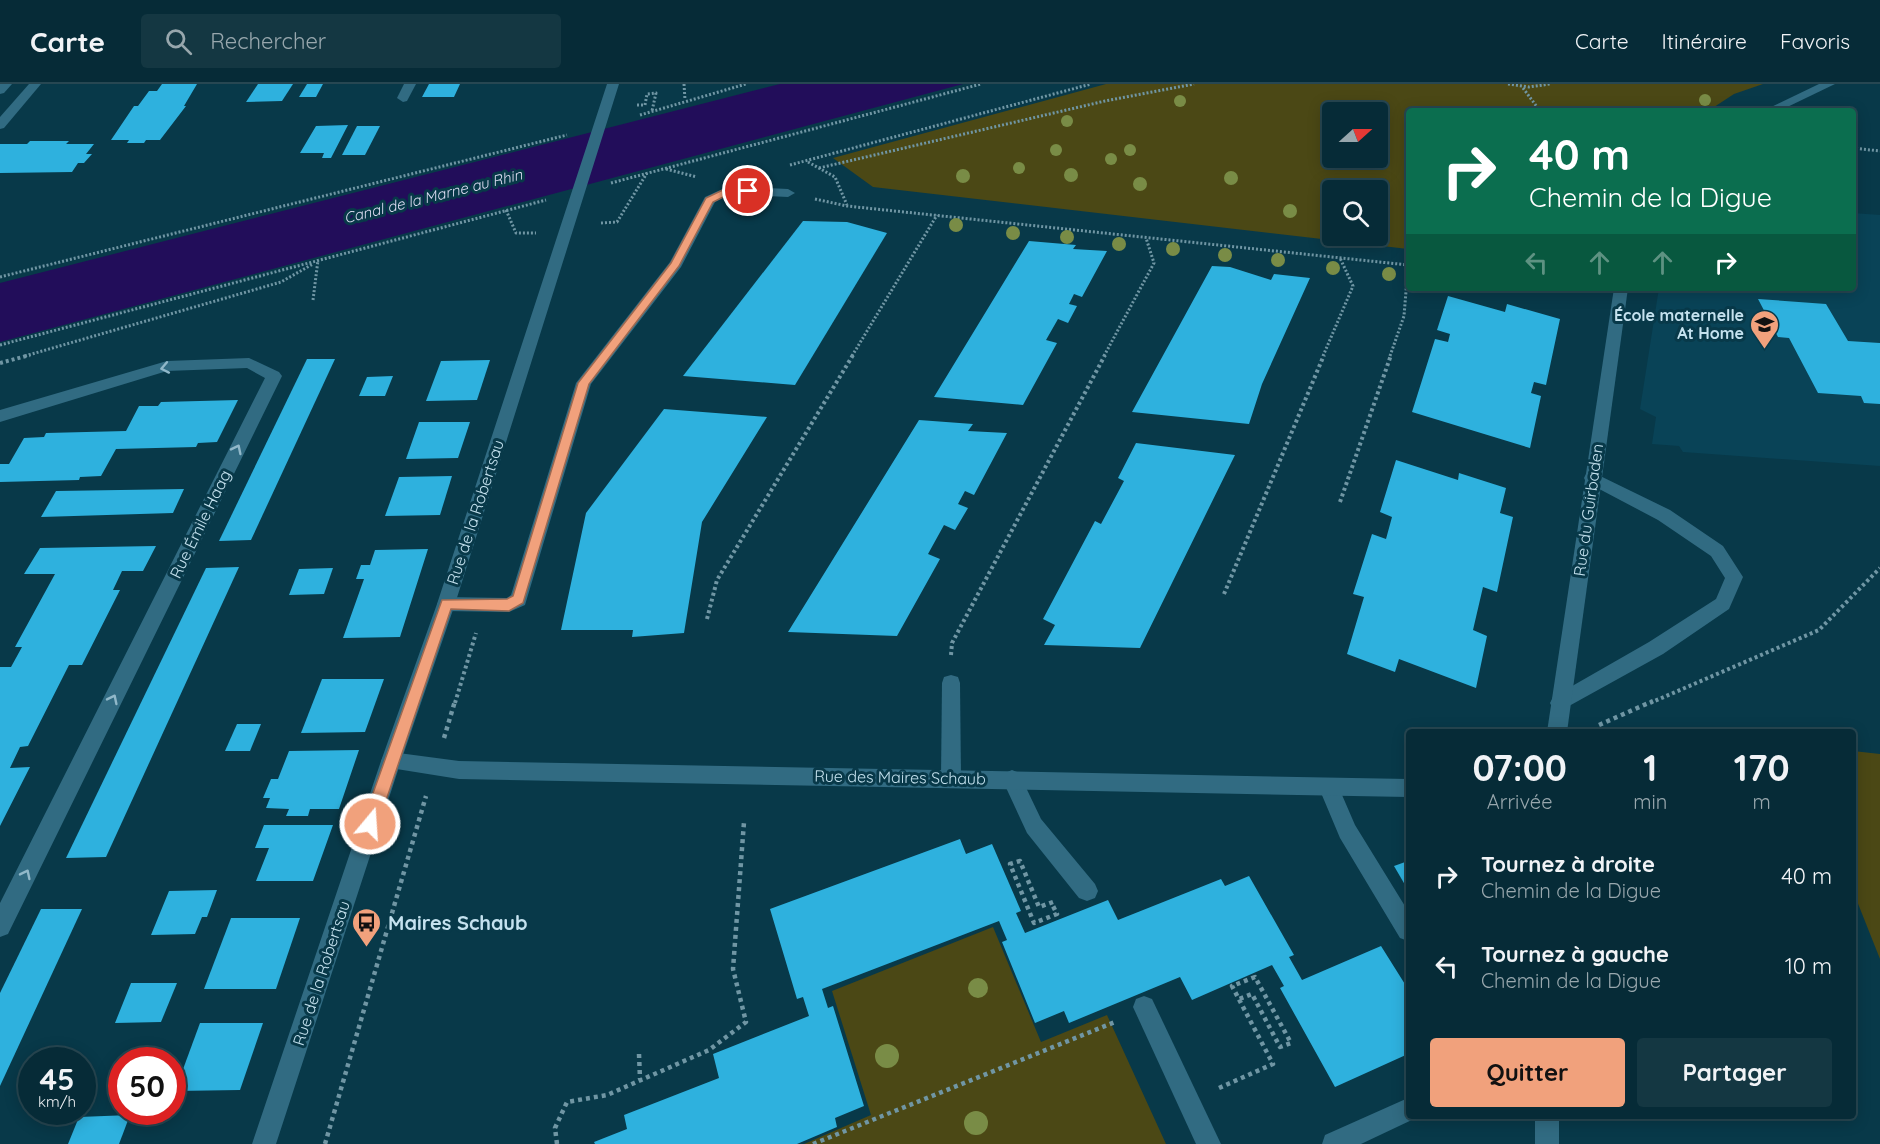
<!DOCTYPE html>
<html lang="fr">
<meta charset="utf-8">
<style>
:root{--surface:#062b37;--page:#143742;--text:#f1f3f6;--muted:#98a7ad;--line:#274752;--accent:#f1a17c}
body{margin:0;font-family:Quicksand,sans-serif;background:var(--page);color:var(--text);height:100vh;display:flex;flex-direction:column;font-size:22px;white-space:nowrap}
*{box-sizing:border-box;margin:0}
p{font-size:20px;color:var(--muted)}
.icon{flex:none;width:33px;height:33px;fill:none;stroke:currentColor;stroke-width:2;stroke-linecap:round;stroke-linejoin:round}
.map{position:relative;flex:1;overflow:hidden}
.drawer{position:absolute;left:1406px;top:645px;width:450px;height:390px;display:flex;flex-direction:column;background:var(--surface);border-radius:6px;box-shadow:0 3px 15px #0003,0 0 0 2px var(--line)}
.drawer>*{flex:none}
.banner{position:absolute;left:1406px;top:24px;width:450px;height:183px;border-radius:6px;box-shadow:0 3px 15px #0003,0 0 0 2px var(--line);background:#0b6e4f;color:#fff;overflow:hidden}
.needle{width:39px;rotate:69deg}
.controls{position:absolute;left:1322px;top:18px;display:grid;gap:12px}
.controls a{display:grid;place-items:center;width:66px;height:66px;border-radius:6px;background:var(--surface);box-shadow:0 3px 15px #0003,0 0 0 2px var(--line);font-size:30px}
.speed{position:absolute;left:18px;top:963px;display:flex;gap:12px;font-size:30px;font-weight:700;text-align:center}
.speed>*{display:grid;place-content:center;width:78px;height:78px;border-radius:50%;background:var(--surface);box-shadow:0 3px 15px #0003,0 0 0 2px var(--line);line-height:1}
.speed small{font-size:15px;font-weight:400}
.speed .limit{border:9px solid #d22;background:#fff;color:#111}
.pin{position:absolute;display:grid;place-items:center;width:51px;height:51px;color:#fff;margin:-26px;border:3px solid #fff;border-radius:50%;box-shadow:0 2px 6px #0007}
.me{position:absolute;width:66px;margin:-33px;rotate:18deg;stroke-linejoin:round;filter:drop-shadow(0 0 4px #0008)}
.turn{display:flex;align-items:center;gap:21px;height:126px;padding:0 24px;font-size:27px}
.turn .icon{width:78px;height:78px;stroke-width:2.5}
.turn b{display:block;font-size:42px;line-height:51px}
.lanes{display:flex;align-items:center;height:57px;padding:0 24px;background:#0003;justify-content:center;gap:30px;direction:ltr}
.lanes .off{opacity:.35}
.eta{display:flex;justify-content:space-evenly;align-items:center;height:102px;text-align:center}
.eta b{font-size:36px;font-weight:700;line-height:42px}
.cta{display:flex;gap:12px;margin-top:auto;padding:12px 24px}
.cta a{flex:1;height:69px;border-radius:6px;background:var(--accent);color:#111;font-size:24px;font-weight:700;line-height:69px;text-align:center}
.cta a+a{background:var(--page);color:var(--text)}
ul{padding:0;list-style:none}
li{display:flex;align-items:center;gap:18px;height:90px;padding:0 24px}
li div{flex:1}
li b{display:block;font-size:22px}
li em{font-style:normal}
header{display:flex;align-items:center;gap:36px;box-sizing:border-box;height:84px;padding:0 30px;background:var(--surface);border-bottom:2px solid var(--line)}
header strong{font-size:28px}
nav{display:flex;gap:33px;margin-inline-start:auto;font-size:21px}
.search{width:420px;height:54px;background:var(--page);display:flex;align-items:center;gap:15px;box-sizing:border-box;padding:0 21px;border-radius:6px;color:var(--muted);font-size:22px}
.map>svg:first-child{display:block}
</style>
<header>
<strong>Carte</strong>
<div class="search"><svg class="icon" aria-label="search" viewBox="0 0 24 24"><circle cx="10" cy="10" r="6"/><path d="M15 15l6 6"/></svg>Rechercher</div>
<nav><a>Carte</a><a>Itinéraire</a><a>Favoris</a></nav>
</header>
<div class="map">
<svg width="1880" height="1060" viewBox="0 0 1880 1060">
<rect width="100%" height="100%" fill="#083949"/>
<path fill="#094357" d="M1853,129L1880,131V382L1683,368L1679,362L1652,360L1656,333L1640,325L1659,204H1852Z"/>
<g fill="#4b4815" fill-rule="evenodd">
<path d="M1106,0H1763L1734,10L1708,27H1408V165L873,103L833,74ZM1332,28H1377V74H1332ZM1332,106H1377V152H1332Z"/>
<path d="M1853,667L1880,670V875L1853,807Z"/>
<path d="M993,843L1041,958L1107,931L1166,1060H804L871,1031L832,907Z"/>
</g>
<path fill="#220d5a" d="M780,0H963L0,258V199Z"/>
<g fill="#2eb1de">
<path d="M162,0H197L184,22H186L160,56H146L144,59H127L129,56H111L134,22H138L149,7H157Z"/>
<path d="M258,0H293L282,17L246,18Z"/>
<path d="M307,0H323L316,13H299Z"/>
<path d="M429,0H460L454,13H422Z"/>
<path d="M348,41L331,74H322L324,69H300L316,42Z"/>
<path d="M357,42H380L365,71H342Z"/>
<path d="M30,57H69L66,60H94L86,70H92L84,79H78L72,88L0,89V60H27Z"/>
<path d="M803,137L847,138L887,149L795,301L683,292Z"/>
<path d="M1029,157L1076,161L1073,165L1107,167L1082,213L1074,210L1069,220L1077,222L1068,239L1058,235L1046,256L1057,259L1023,321L934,313Z"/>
<path d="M1212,182L1230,183L1271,196L1274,190L1310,194L1262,300L1249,340L1132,328Z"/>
<path d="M1448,212L1505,228L1507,220L1560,235L1546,301L1534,298L1531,309L1541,312L1530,364L1412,328L1435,255L1448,258L1450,250L1437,246Z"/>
<path d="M1758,215L1826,220L1848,257L1880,259V320L1864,319L1861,312L1818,309L1789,254L1778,253Z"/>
<path d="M307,275H335L251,456L219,457Z"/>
<path d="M490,276L477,316L426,317L441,277Z"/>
<path d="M393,292L385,312H359L367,293Z"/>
<path d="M238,316L217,358L198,359L196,363L116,365L101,392L80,393L79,396L0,398V380H9L24,354L44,353L46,349L126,347L139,322H158L161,318Z"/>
<path d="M664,325L767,333L702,438L684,549L632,553L633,546H561L586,429Z"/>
<path d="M919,336L973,340L968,347L1007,349L974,411L965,407L958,420L968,424L955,446L944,441L928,470L940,475L897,552L788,548Z"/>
<path d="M419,338H470L458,374L406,375Z"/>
<path d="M1136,359L1235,371L1140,564L1044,561L1055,541L1043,535L1095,437L1101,440L1124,397L1118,394Z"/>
<path d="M1396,376L1458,396L1459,389L1506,404L1500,429L1513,433L1497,508L1483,503L1473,546L1487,552L1476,604L1399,575L1395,588L1347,570L1364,513L1353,510L1372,450L1386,455L1392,433L1380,428Z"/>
<path d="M452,392L440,431L385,432L399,393Z"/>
<path d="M184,405L173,429L41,433L56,407Z"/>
<path d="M156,462L143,487H122L113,506H120L82,581H69L28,662L20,663L10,684L30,683L0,742V583H11L22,563H15L55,490H24L40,464Z"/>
<path d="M428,465L400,553L343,554L364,495H356L361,481H370L375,466Z"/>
<path d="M239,483L106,773L66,774L206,484Z"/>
<path d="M333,484L324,510L289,511L299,485Z"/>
<path d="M322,595H384L365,648L301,649Z"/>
<path d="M237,640H261L250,667H225Z"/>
<path d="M359,666L339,725H310L308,732H286L289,725L266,724L270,714H263L271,695H278L289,667Z"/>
<path d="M264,741H333L313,797H256L269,764H255Z"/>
<path d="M960,755L966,770L992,760L1021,827L1016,829L1025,849L1108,816L1118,836L1221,795L1225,802L1249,792L1294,871L1289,873L1302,896L1381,862L1408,905V970L1335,1003L1280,904L1284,902L1272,881L1192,916L1180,893L1069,939L1064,927L1035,939L1002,858L1007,856L999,837L822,905L828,924L833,922L864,1022L835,1034L837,1043L797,1060H595L594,1058L627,1045L624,1031L719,994L713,970L809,932L803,913L797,915L770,825Z"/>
<path d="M1408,777V806L1394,782Z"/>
<path d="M217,806L207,833H202L195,850L151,851L169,807Z"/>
<path d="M41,825H82L0,1002V909Z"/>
<path d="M231,834H300L276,905H204Z"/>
<path d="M131,899H177L161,938L115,939Z"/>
<path d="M200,939H263L240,1006L175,1007Z"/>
<path d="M130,1031L119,1060H68L79,1033Z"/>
</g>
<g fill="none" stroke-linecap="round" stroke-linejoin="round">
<g stroke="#7096a4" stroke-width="3" stroke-dasharray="2 2" stroke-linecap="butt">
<path d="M684,0L685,16"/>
<path d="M1508,0L1529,3L1550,0"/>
<path d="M1523,4L1540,27"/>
<path d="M637,21H645L647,10L656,9L652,27"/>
<path d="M640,31L746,0"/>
<path d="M1852,64L1880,67"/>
<path d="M808,78L835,93L847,121"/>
<path d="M790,81L1091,0"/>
<path d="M819,84L1105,17L1194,0"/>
<path d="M666,85L697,93"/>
<path d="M611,99L981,0"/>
<path d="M815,115L847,122L1408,181"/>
<path d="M506,126L516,149H536"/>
<path d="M601,139L617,138L647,89"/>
<path d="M0,193L567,51"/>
<path d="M313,216L318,176"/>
<path d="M0,261L546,116"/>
<path d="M25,272L281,198L313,180"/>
<path d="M852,272L937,131"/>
<path d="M1104,272L1154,179L1146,154"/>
<path d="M1323,272L1353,202L1340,174"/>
<path d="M1390,272L1404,232L1408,183"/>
</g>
<g stroke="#7096a4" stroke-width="4" stroke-dasharray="3 3" stroke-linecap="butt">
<path d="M0,279L30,271"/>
<path d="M1340,418L1391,271"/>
<path d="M1224,510L1324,271"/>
<path d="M707,535L717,496L853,271"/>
<path d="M951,571L952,559L1105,271"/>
<path d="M455,619L476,549"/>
<path d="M1650,619L1819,546L1880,484"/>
</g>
<g stroke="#7096a4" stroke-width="4.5" stroke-dasharray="4 4" stroke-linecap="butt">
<path d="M1599,641L1653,617"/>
<path d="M444,654L455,617"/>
<path d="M1053,818L1039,823L1020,777L1010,780L1034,839L1057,830L1053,822"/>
<path d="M639,970L640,995"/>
<path d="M1219,1004L1273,980L1232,902L1255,893L1291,959L1280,963L1252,910L1239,915"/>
<path d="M325,1060L426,712"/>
<path d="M557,1060L555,1044L567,1018L607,1011L709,966L746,938L733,885L744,738"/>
<path d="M813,1060L1115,938"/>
</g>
<g fill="#316b82" fill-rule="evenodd">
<path d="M0,0H12L4,9L0,10Z"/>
<path d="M29,0H41L4,44L0,45V33Z"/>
<path d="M1592,388L1670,426L1723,462L1743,493L1729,525L1663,570L1560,627L1553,625L1550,619L1553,613L1649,558L1716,515L1725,494L1711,472L1658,436L1586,398L1584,394L1586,390Z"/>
<path d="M951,591L958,593L960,599L961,694L958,700L951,703L944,700L941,694L942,599L944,593Z"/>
<path d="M1012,686L1019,689L1041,735L1095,800L1098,807L1095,814L1087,817L1079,814L1027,749L1002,695L1005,689Z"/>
<path d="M1329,695L1336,697L1355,741L1408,827V857L1400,854L1340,754L1319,704L1322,697Z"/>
<path d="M1144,912L1152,915L1221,1060H1196L1133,923L1136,915Z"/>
<path d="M1408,1014V1032H1417L1416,1034L1361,1060H1322L1325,1051Z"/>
</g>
<g fill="#316b82" fill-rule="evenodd">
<path d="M404,0H416L407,17L403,18L397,14Z"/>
<path d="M1819,0H1835L1779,27H1763Z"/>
<path d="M729,102L788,105L795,109L788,113L731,110L715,118L681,183L591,300L525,521L509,528L446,527L440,525L437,520L440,515L446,513L507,514L511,511L576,299L670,178L705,113Z"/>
<path d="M1614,204H1628L1567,648H1547Z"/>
<path d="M249,274L279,288L282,292L8,850L0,853V819L265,294L247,284L167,287L0,338V326L167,277Z"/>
<path d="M391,668L459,677L1408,695V713L459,695L384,683L381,677L384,671Z"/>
<rect x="1535" y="1032" width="24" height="28"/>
</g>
<path fill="#316b82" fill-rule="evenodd" d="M607,0H619L455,520L401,677L276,1060H252L381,677L437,520Z"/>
</g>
<g fill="#798c46">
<circle cx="1705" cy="16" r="6"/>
<circle cx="1180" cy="17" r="6"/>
<circle cx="1067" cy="37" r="6"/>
<circle cx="1056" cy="66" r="6"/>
<circle cx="1130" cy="66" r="6"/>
<circle cx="1111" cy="75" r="6"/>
<circle cx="1019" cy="84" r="6"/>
<circle cx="1071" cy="91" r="7"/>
<circle cx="963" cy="92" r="7"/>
<circle cx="1231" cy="94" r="7"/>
<circle cx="1140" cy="100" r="7"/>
<circle cx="1290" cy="127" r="7"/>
<circle cx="956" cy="141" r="7"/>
<circle cx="1013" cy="149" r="7"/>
<circle cx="1067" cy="153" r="7"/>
<circle cx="1119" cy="160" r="7"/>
<circle cx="1173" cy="165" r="7"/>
<circle cx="1225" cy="171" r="7"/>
<circle cx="1278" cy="176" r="7"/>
<circle cx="1333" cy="184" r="7"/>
<circle cx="1389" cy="190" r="7"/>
<circle cx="978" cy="904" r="10"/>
<circle cx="887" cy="972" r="12"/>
<circle cx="976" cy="1039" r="12"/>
</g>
<defs><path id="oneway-chevron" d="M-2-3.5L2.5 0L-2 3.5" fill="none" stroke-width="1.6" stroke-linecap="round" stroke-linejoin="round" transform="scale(1.5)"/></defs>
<g stroke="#91b8c9">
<use href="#oneway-chevron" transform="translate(165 284) rotate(169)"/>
<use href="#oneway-chevron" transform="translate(237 365) rotate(-64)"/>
<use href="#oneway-chevron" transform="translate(113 615) rotate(-64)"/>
<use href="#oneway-chevron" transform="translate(26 790) rotate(-64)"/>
</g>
<path fill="#f1a17c" stroke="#9d6951" stroke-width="1.5" d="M729,103L748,104L753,107L748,110L731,109L713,118L679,182L589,300L523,519L509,527L451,525L378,740L376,745L370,747L365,745L362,740L442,516L507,515L513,512L578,299L671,179L706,114Z"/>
<defs>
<symbol id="school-pin" viewBox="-11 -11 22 30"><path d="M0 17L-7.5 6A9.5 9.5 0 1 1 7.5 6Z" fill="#f1a17c" stroke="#083949"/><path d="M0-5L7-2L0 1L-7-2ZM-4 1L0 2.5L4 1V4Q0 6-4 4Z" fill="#111"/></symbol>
<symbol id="bus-pin" viewBox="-11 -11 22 30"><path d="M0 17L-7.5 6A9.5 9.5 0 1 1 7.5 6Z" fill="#f1a17c" stroke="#083949"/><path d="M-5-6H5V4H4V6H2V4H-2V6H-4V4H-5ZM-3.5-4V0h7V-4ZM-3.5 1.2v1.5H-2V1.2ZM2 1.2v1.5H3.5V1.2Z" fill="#111"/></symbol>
</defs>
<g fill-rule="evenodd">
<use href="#school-pin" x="1748" y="224" width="33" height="45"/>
<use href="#bus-pin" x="350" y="822" width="33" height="45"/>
</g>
<g text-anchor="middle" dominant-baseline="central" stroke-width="6" stroke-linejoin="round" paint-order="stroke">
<g font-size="15" font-style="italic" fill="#ddddf3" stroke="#083949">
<text transform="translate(433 112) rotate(-14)">Canal de la Marne au Rhin</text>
</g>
<g font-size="16" font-weight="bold" fill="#c5e2ef" stroke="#083949" text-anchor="end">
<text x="1744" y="231">École maternelle<tspan x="1744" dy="18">At Home</tspan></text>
</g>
<g font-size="16" fill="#c5e2ef" stroke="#083949">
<text transform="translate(1588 426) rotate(-82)">Rue du Guirbaden</text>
<text transform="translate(475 428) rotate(-72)">Rue de la Robertsau</text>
<text transform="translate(200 440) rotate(-64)">Rue Émile Haag</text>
<text transform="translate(900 693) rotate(1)">Rue des Maires Schaub</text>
<text transform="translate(321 889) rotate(-72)">Rue de la Robertsau</text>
</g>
<g font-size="20" font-weight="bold" fill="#c5e2ef" stroke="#083949" text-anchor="start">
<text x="388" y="838">Maires Schaub</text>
</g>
</g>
</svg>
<div class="controls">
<a><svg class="needle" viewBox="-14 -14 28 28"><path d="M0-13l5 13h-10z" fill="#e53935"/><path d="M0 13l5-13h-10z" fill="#98a7ad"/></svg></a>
<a><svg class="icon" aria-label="search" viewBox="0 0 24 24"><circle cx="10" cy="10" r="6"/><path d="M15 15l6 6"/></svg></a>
</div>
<div class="speed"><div>45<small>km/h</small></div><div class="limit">50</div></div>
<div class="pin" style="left:748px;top:107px;background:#d93025"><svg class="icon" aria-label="arrive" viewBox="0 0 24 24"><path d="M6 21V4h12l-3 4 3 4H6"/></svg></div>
<svg class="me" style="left:370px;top:740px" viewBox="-20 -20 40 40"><circle r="17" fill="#f1a17c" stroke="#fff" stroke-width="3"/><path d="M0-11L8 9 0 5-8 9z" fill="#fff"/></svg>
<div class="banner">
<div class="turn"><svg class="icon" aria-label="right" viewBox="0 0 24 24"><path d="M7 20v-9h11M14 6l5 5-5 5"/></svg><div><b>40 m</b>Chemin de la Digue</div></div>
<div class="lanes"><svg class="icon off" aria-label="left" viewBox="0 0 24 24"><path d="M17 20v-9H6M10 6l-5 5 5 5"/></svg><svg class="icon off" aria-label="ahead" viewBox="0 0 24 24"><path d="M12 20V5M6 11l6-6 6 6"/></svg><svg class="icon off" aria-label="ahead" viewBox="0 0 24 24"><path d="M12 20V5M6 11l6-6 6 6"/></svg><svg class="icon" aria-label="right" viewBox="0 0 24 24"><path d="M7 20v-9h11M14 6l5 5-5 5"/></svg></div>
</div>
<section class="drawer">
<div class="eta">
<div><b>07:00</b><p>Arrivée</p></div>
<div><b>1</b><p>min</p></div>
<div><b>170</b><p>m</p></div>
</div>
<ul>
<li><svg class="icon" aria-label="right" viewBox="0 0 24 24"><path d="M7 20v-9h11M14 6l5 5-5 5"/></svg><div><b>Tournez à droite</b><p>Chemin de la Digue</p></div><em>40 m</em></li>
<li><svg class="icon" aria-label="left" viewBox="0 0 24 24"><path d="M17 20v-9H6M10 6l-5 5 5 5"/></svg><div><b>Tournez à gauche</b><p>Chemin de la Digue</p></div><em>10 m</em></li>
</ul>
<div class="cta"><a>Quitter</a><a>Partager</a></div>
</section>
</div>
